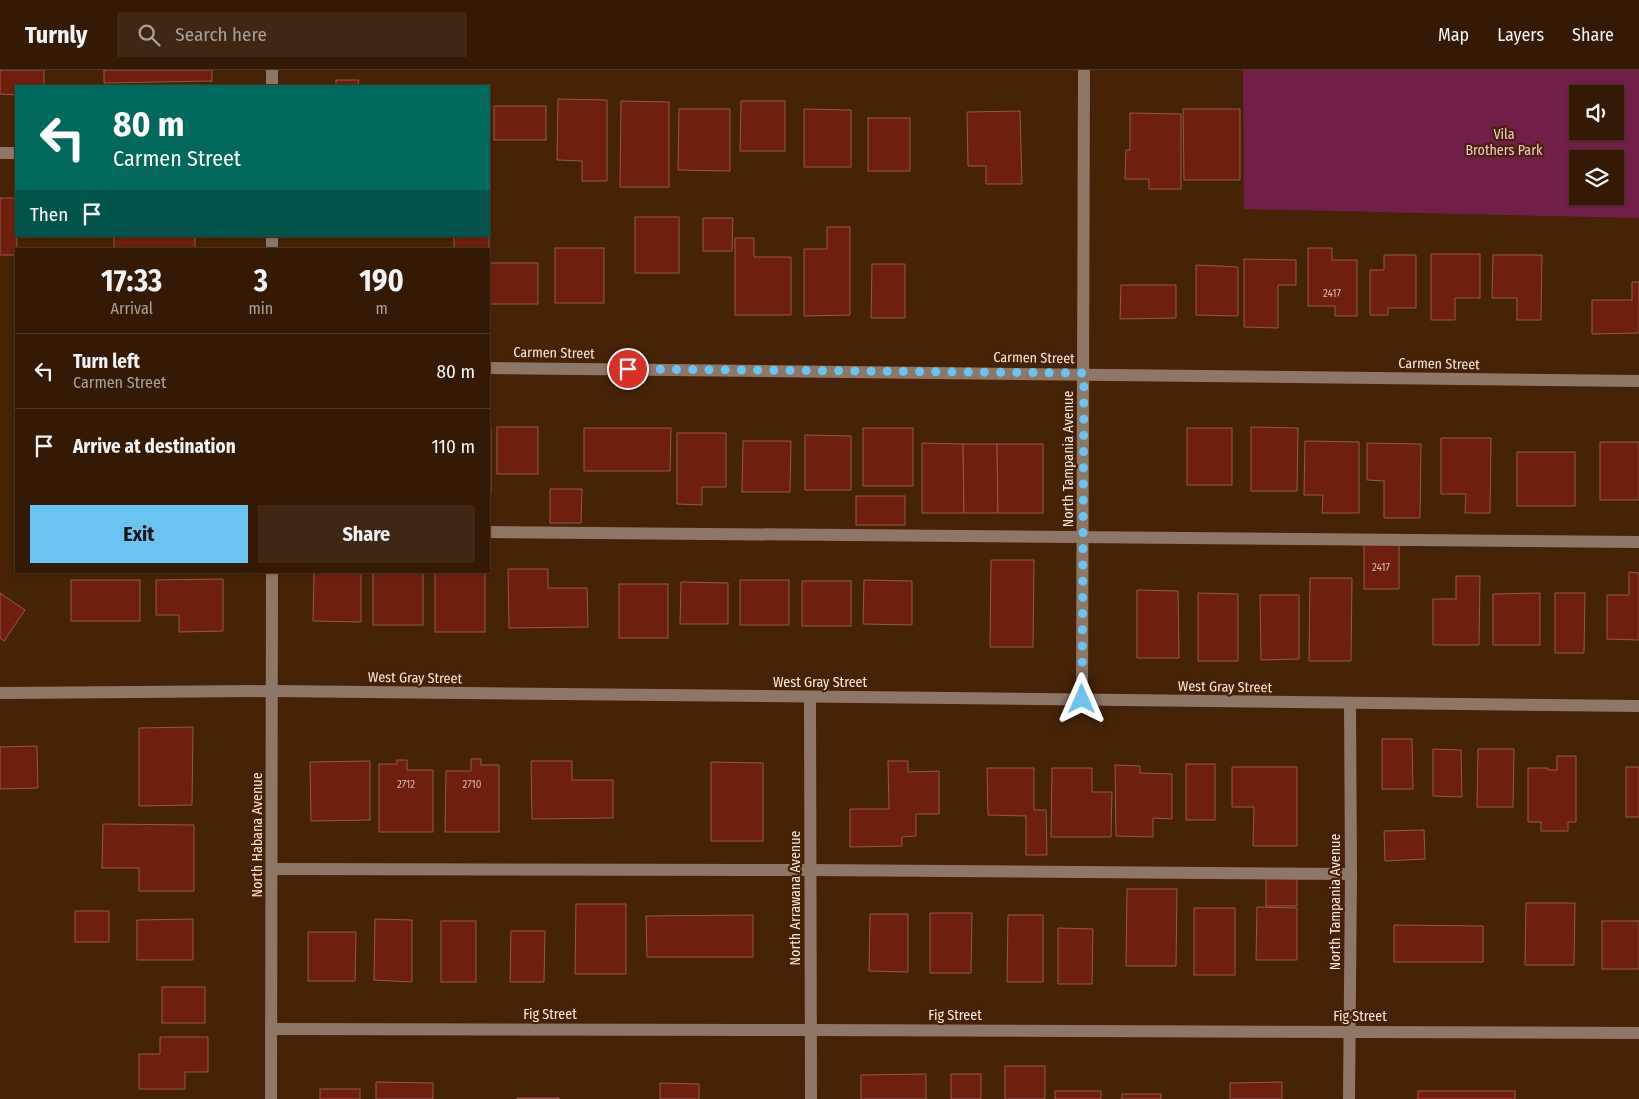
<!DOCTYPE html>
<style>
:root{--surface:#341a04;--page:#3f2713;--text:#f1f3f6;--muted:#a9a19a;--line:#4e3826;--accent:#6bc3f2}
body{margin:0;font-family:"Fira Sans Condensed",sans-serif;background:var(--page);color:var(--text);height:100vh;display:flex;flex-direction:column;font-size:19px;white-space:nowrap}
*{box-sizing:border-box;margin:0}
p{font-size:16px;color:var(--muted)}
.icon{flex:none;width:28px;height:28px;fill:none;stroke:currentColor;stroke-width:2;stroke-linecap:round;stroke-linejoin:round}
.map{position:relative;flex:1;overflow:hidden}
.details{position:absolute;left:15px;top:178px;width:475px;height:325px;display:flex;flex-direction:column;background:var(--surface);border-radius:0px;box-shadow:0 1px 4px #0004,0 0 0 1px var(--line)}
.details>*{flex:none}
.guide{position:absolute;left:15px;top:15px;width:475px;height:152px;border-radius:0px;box-shadow:0 1px 4px #0004,0 0 0 1px var(--line);background:#00695c;color:#fff;overflow:hidden}
.controls{position:absolute;left:1569px;top:15px;display:grid;gap:10px}
.controls a{display:grid;place-items:center;width:55px;height:55px;border-radius:0px;background:var(--surface);box-shadow:0 1px 4px #0004,0 0 0 1px var(--line);font-size:25px}
.pin{position:absolute;display:grid;place-items:center;width:42px;height:42px;color:#fff;margin:-21px;border:2px solid #fff;border-radius:50%;box-shadow:0 1px 5px #0007}
.me{position:absolute;width:55px;margin:-28px;rotate:0deg;stroke-linejoin:round;filter:drop-shadow(0 0 4px #0008)}
.turn{display:flex;align-items:center;gap:18px;height:105px;padding:0 15px;font-size:22px}
.turn .icon{width:65px;height:65px;stroke-width:2.5}
.turn b{display:block;font-size:35px;line-height:42px}
.then{display:flex;align-items:center;height:48px;padding:0 15px;background:#0003;gap:10px;font-size:19px}
.eta{display:flex;justify-content:space-evenly;align-items:center;height:85px;text-align:center}
.eta b{font-size:30px;font-weight:700;line-height:35px}
.primary-button{display:flex;gap:10px;margin-top:auto;padding:10px 15px}
.primary-button a{flex:1;height:58px;border-radius:0px;background:var(--accent);color:#111;font-size:20px;font-weight:700;line-height:58px;text-align:center}
.primary-button a+a{background:var(--page);color:var(--text)}
ul{padding:0;list-style:none}
li{display:flex;align-items:center;gap:15px;height:75px;padding:0 15px;border-top:1px solid var(--line)}
li div{flex:1}
li b{display:block;font-size:19px}
li em{font-style:normal}
header{display:flex;align-items:center;gap:30px;box-sizing:border-box;height:70px;padding:0 25px;background:var(--surface);border-bottom:1px solid var(--line)}
header strong{font-size:24px}
nav{display:flex;gap:28px;margin-inline-start:auto;font-size:18px}
.search{width:350px;height:45px;background:var(--page);display:flex;align-items:center;gap:12px;box-sizing:border-box;padding:0 18px;border-radius:0px;color:var(--muted);font-size:19px}
.map>svg:first-child{display:block}
</style>
<header>
<strong>Turnly</strong>
<div class="search"><svg class="icon" aria-label="search" viewBox="0 0 24 24"><circle cx="10" cy="10" r="6"/><path d="M15 15l6 6"/></svg>Search here</div>
<nav><a>Map</a><a>Layers</a><a>Share</a></nav>
</header>
<div class="map">
<svg width="1639" height="1029" viewBox="0 0 1639 1029">
<rect width="100%" height="100%" fill="#462206"/>
<path fill="#711f48" fill-rule="evenodd" d="M1243,0H1639V148L1244,139ZM1578,24H1615V61H1578ZM1578,89H1615V126H1578Z"/>
<g fill="#6e1f0e" stroke="#95584a">
<path d="M0,0H44V16H16V25L0,24Z"/>
<path d="M104,0H212V11L104,13Z"/>
<path d="M336,10H359L358,16H336Z"/>
<path d="M558,29L607,30V111H582V91L557,90Z"/>
<path d="M621,31L669,32V117H620Z"/>
<path d="M741,31H785V81H740Z"/>
<rect x="494" y="36" width="52" height="34"/>
<path d="M679,39H730V101L678,100Z"/>
<path d="M804,39L851,40V97H804Z"/>
<path d="M1183,39H1240V110H1184Z"/>
<path d="M1020,41L1022,114H986V96H968L967,42Z"/>
<path d="M1130,43L1181,44V119H1149V109H1125L1126,80H1130Z"/>
<rect x="868" y="48" width="42" height="53"/>
<path d="M0,128H16L17,179L16,185H0Z"/>
<rect x="635" y="147" width="44" height="56"/>
<path d="M703,148H733L732,181H703Z"/>
<path d="M489,152V193H538V234H489V179H454V166H489Z"/>
<path d="M827,157H850V245L804,246V179H827Z"/>
<rect x="114" y="166" width="81" height="13"/>
<path d="M735,168H754V187H791V245H735Z"/>
<rect x="555" y="178" width="49" height="55"/>
<path d="M1308,178H1332V190H1357V246H1335V236H1308Z"/>
<path d="M1431,184H1480V228H1455V250H1431Z"/>
<path d="M1384,185H1416V238H1388V245H1370V200H1384Z"/>
<path d="M1493,185H1542L1541,250H1517V228H1492Z"/>
<path d="M1244,189L1296,190V215H1278V258L1244,257Z"/>
<path d="M872,194H905V248H871Z"/>
<path d="M1196,195L1238,197V246L1196,245Z"/>
<path d="M1632,212H1639V263L1592,264V230H1632Z"/>
<path d="M1121,215H1176V248L1120,249Z"/>
<rect x="497" y="357" width="41" height="47"/>
<path d="M1251,357L1298,358L1297,421H1251Z"/>
<path d="M584,358H671L670,401H584Z"/>
<rect x="863" y="358" width="50" height="58"/>
<rect x="1187" y="358" width="45" height="57"/>
<rect x="489" y="359" width="2" height="64"/>
<path d="M677,363H726V417H702V435L677,434Z"/>
<path d="M805,365L851,366V420H805Z"/>
<path d="M1441,368H1491L1490,443H1465L1466,424H1441Z"/>
<path d="M743,371H791L790,422H742Z"/>
<path d="M1305,371L1359,372V443H1322L1323,425H1304Z"/>
<rect x="1600" y="372" width="39" height="58"/>
<path d="M922,373L963,374L964,443H922Z"/>
<path d="M1367,373L1421,374L1420,448H1384V411L1367,410Z"/>
<path d="M963,374H997L998,443H964Z"/>
<path d="M997,374H1043V443H998Z"/>
<rect x="1517" y="382" width="58" height="54"/>
<path d="M550,419H582L581,453H550Z"/>
<rect x="856" y="426" width="49" height="29"/>
<path d="M1364,474L1399,475V519H1364Z"/>
<path d="M991,490H1034L1033,577H990Z"/>
<path d="M508,499H548V518H587L588,557L509,558Z"/>
<path d="M314,501H361V552L313,551Z"/>
<rect x="373" y="501" width="50" height="54"/>
<rect x="435" y="501" width="50" height="61"/>
<path d="M1629,502L1639,503V570L1607,569V525H1629Z"/>
<path d="M1456,506H1480L1479,575H1433V529H1456Z"/>
<path d="M1310,508H1352L1351,591H1309Z"/>
<path d="M223,509V561L179,562V545H156V510Z"/>
<rect x="71" y="510" width="69" height="41"/>
<rect x="740" y="510" width="49" height="45"/>
<path d="M864,510L912,511V555L863,554Z"/>
<rect x="802" y="511" width="49" height="45"/>
<path d="M681,512L728,513V554H680Z"/>
<rect x="619" y="514" width="49" height="54"/>
<path d="M1137,520L1178,521L1179,588H1137Z"/>
<path d="M0,523L25,540L4,571L0,568Z"/>
<path d="M1198,523L1238,524V591H1198Z"/>
<path d="M1540,523V575H1493V524Z"/>
<path d="M1555,523H1585L1584,583H1555Z"/>
<path d="M1260,525H1299V589L1261,590Z"/>
<path d="M193,657L192,735L139,736V658Z"/>
<path d="M1382,669H1412L1413,719H1382Z"/>
<path d="M37,676L38,718L0,719V677Z"/>
<path d="M1433,679L1461,680L1462,727L1433,726Z"/>
<path d="M1478,679H1514L1513,737H1477Z"/>
<path d="M1557,686H1576V752H1568V761H1541V752H1528V698H1548V700H1557Z"/>
<path d="M471,689H481V695H499V762H445L446,701H471Z"/>
<path d="M397,690H407V700H433V762H379V694H397Z"/>
<path d="M370,691V750L311,751L310,692Z"/>
<path d="M531,691H572V710H613V748L532,749Z"/>
<path d="M888,691H908V702L939,701V744H916V766L902,767V776L850,777V739H889Z"/>
<path d="M711,692L763,693V771H711Z"/>
<rect x="1186" y="694" width="29" height="56"/>
<path d="M1115,695L1140,696V703L1172,704V749L1153,748V767L1116,766Z"/>
<path d="M1232,697H1297V776H1253L1254,737H1232Z"/>
<rect x="1626" y="697" width="13" height="50"/>
<path d="M987,698H1034V740H1046L1047,785H1026V746L988,745Z"/>
<path d="M1052,698H1092V722H1112L1111,767H1051Z"/>
<path d="M103,754L194,755V821H139V798H102Z"/>
<path d="M1424,760L1425,789L1385,791L1384,761Z"/>
<rect x="1266" y="807" width="31" height="29"/>
<path d="M1127,819H1177L1176,896H1126Z"/>
<path d="M1526,833H1575L1574,895H1525Z"/>
<path d="M576,834H626V904H575Z"/>
<path d="M1257,837L1297,838V890H1256Z"/>
<rect x="1194" y="838" width="41" height="67"/>
<rect x="75" y="841" width="34" height="31"/>
<path d="M930,843H972L971,903H930Z"/>
<path d="M870,844H908V902L869,901Z"/>
<path d="M753,845V887H647L646,846Z"/>
<path d="M1008,845H1043V912H1007Z"/>
<path d="M193,849V890H137V850Z"/>
<path d="M375,849L412,850V912L374,910Z"/>
<rect x="441" y="851" width="35" height="61"/>
<rect x="1602" y="851" width="37" height="48"/>
<path d="M1394,855L1483,856V892H1394Z"/>
<path d="M1058,858L1093,859L1092,914H1058Z"/>
<path d="M511,861H545L544,912H510Z"/>
<path d="M308,862H356L355,911H308Z"/>
<rect x="162" y="917" width="43" height="36"/>
<path d="M160,967H208V1002H185V1019H139V984H160Z"/>
<rect x="1005" y="996" width="40" height="33"/>
<path d="M926,1004V1029H861V1005Z"/>
<rect x="951" y="1004" width="30" height="25"/>
<path d="M376,1012L433,1013V1029H376Z"/>
<path d="M1282,1012V1029H1230V1013Z"/>
<path d="M660,1013L699,1014V1029H660Z"/>
<rect x="320" y="1019" width="40" height="10"/>
<rect x="1055" y="1021" width="46" height="8"/>
<rect x="1418" y="1021" width="97" height="8"/>
<rect x="1122" y="1024" width="39" height="5"/>
<rect x="517" y="1028" width="42" height="1"/>
</g>
<g fill="none" stroke-linecap="round" stroke-linejoin="round">
<g stroke="#8f7768" stroke-width="12">
<path d="M272,0V16"/>
<path d="M0,83H16"/>
<path d="M272,166V179"/>
<path d="M489,298L1639,311"/>
<path d="M489,462L1639,472"/>
<path d="M0,623C91,623 181,621 272,621C728,623 1183,633 1639,636"/>
<path d="M810,627L811,1029"/>
<path d="M1082,629L1084,0"/>
<path d="M272,799L810,800L1351,804"/>
<path d="M271,959L811,960L1639,963"/>
<path d="M271,1029L272,501"/>
<path d="M1349,1029L1351,804L1350,634"/>
</g>
</g>
<g fill="none" stroke-linecap="round" stroke-linejoin="round">
<path stroke="#6bc3f2" stroke-width="9" stroke-dasharray="0 16.2" d="M628,299L1084,303L1082,629"/>
</g>
<g text-anchor="middle" dominant-baseline="central" stroke-width="4.5" stroke-linejoin="round" paint-order="stroke">
<g font-size="11" fill="#d8b6aa">
<text x="1332" y="223">2417</text>
<text x="1381" y="497">2417</text>
<text x="406" y="714">2712</text>
<text x="472" y="714">2710</text>
</g>
<g font-size="14" fill="#fcc4d9" stroke="#462206">
<text x="1504" y="64">Vila<tspan x="1504" dy="16">Brothers Park</tspan></text>
</g>
<g font-size="14" fill="#fce9de" stroke="#462206">
<text transform="translate(554 283) rotate(1)">Carmen Street</text>
<text transform="translate(1034 288) rotate(1)">Carmen Street</text>
<text transform="translate(1439 294) rotate(1)">Carmen Street</text>
<text transform="translate(1068 389) rotate(-90)">North Tampania Avenue</text>
<text transform="translate(415 608) rotate(1)">West Gray Street</text>
<text x="820" y="612">West Gray Street</text>
<text transform="translate(1225 617) rotate(1)">West Gray Street</text>
<text transform="translate(257 765) rotate(-90)">North Habana Avenue</text>
<text transform="translate(795 828) rotate(-90)">North Arrawana Avenue</text>
<text transform="translate(1335 832) rotate(-90)">North Tampania Avenue</text>
<text x="550" y="944">Fig Street</text>
<text x="955" y="945">Fig Street</text>
<text x="1360" y="946">Fig Street</text>
</g>
</g>
</svg>
<div class="controls">
<a><svg class="icon" aria-label="sound" viewBox="0 0 24 24"><path d="M4 9h4l5-4v14l-5-4H4zM17 9q2 3 0 6"/></svg></a>
<a><svg class="icon" aria-label="layers" viewBox="0 0 24 24"><path d="M12 4l9 5-9 5-9-5zM3 14l9 5 9-5"/></svg></a>
</div>
<div class="pin" style="left:628px;top:299px;background:#d93025"><svg class="icon" aria-label="arrive" viewBox="0 0 24 24"><path d="M6 21V4h12l-3 4 3 4H6"/></svg></div>
<svg class="me" style="left:1082px;top:629px" viewBox="-20 -20 40 40"><path d="M0-17L14 15 0 8-14 15z" fill="#6bc3f2" stroke="#fff" stroke-width="4"/></svg>
<div class="guide">
<div class="turn"><svg class="icon" aria-label="left" viewBox="0 0 24 24"><path d="M17 20v-9H6M10 6l-5 5 5 5"/></svg><div><b>80 m</b>Carmen Street</div></div>
<div class="then">Then<svg class="icon" aria-label="arrive" viewBox="0 0 24 24"><path d="M6 21V4h12l-3 4 3 4H6"/></svg></div>
</div>
<section class="details">
<div class="eta">
<div><b>17:33</b><p>Arrival</p></div>
<div><b>3</b><p>min</p></div>
<div><b>190</b><p>m</p></div>
</div>
<ul>
<li><svg class="icon" aria-label="left" viewBox="0 0 24 24"><path d="M17 20v-9H6M10 6l-5 5 5 5"/></svg><div><b>Turn left</b><p>Carmen Street</p></div><em>80 m</em></li>
<li><svg class="icon" aria-label="arrive" viewBox="0 0 24 24"><path d="M6 21V4h12l-3 4 3 4H6"/></svg><div><b>Arrive at destination</b></div><em>110 m</em></li>
</ul>
<div class="primary-button"><a>Exit</a><a>Share</a></div>
</section>
</div>
